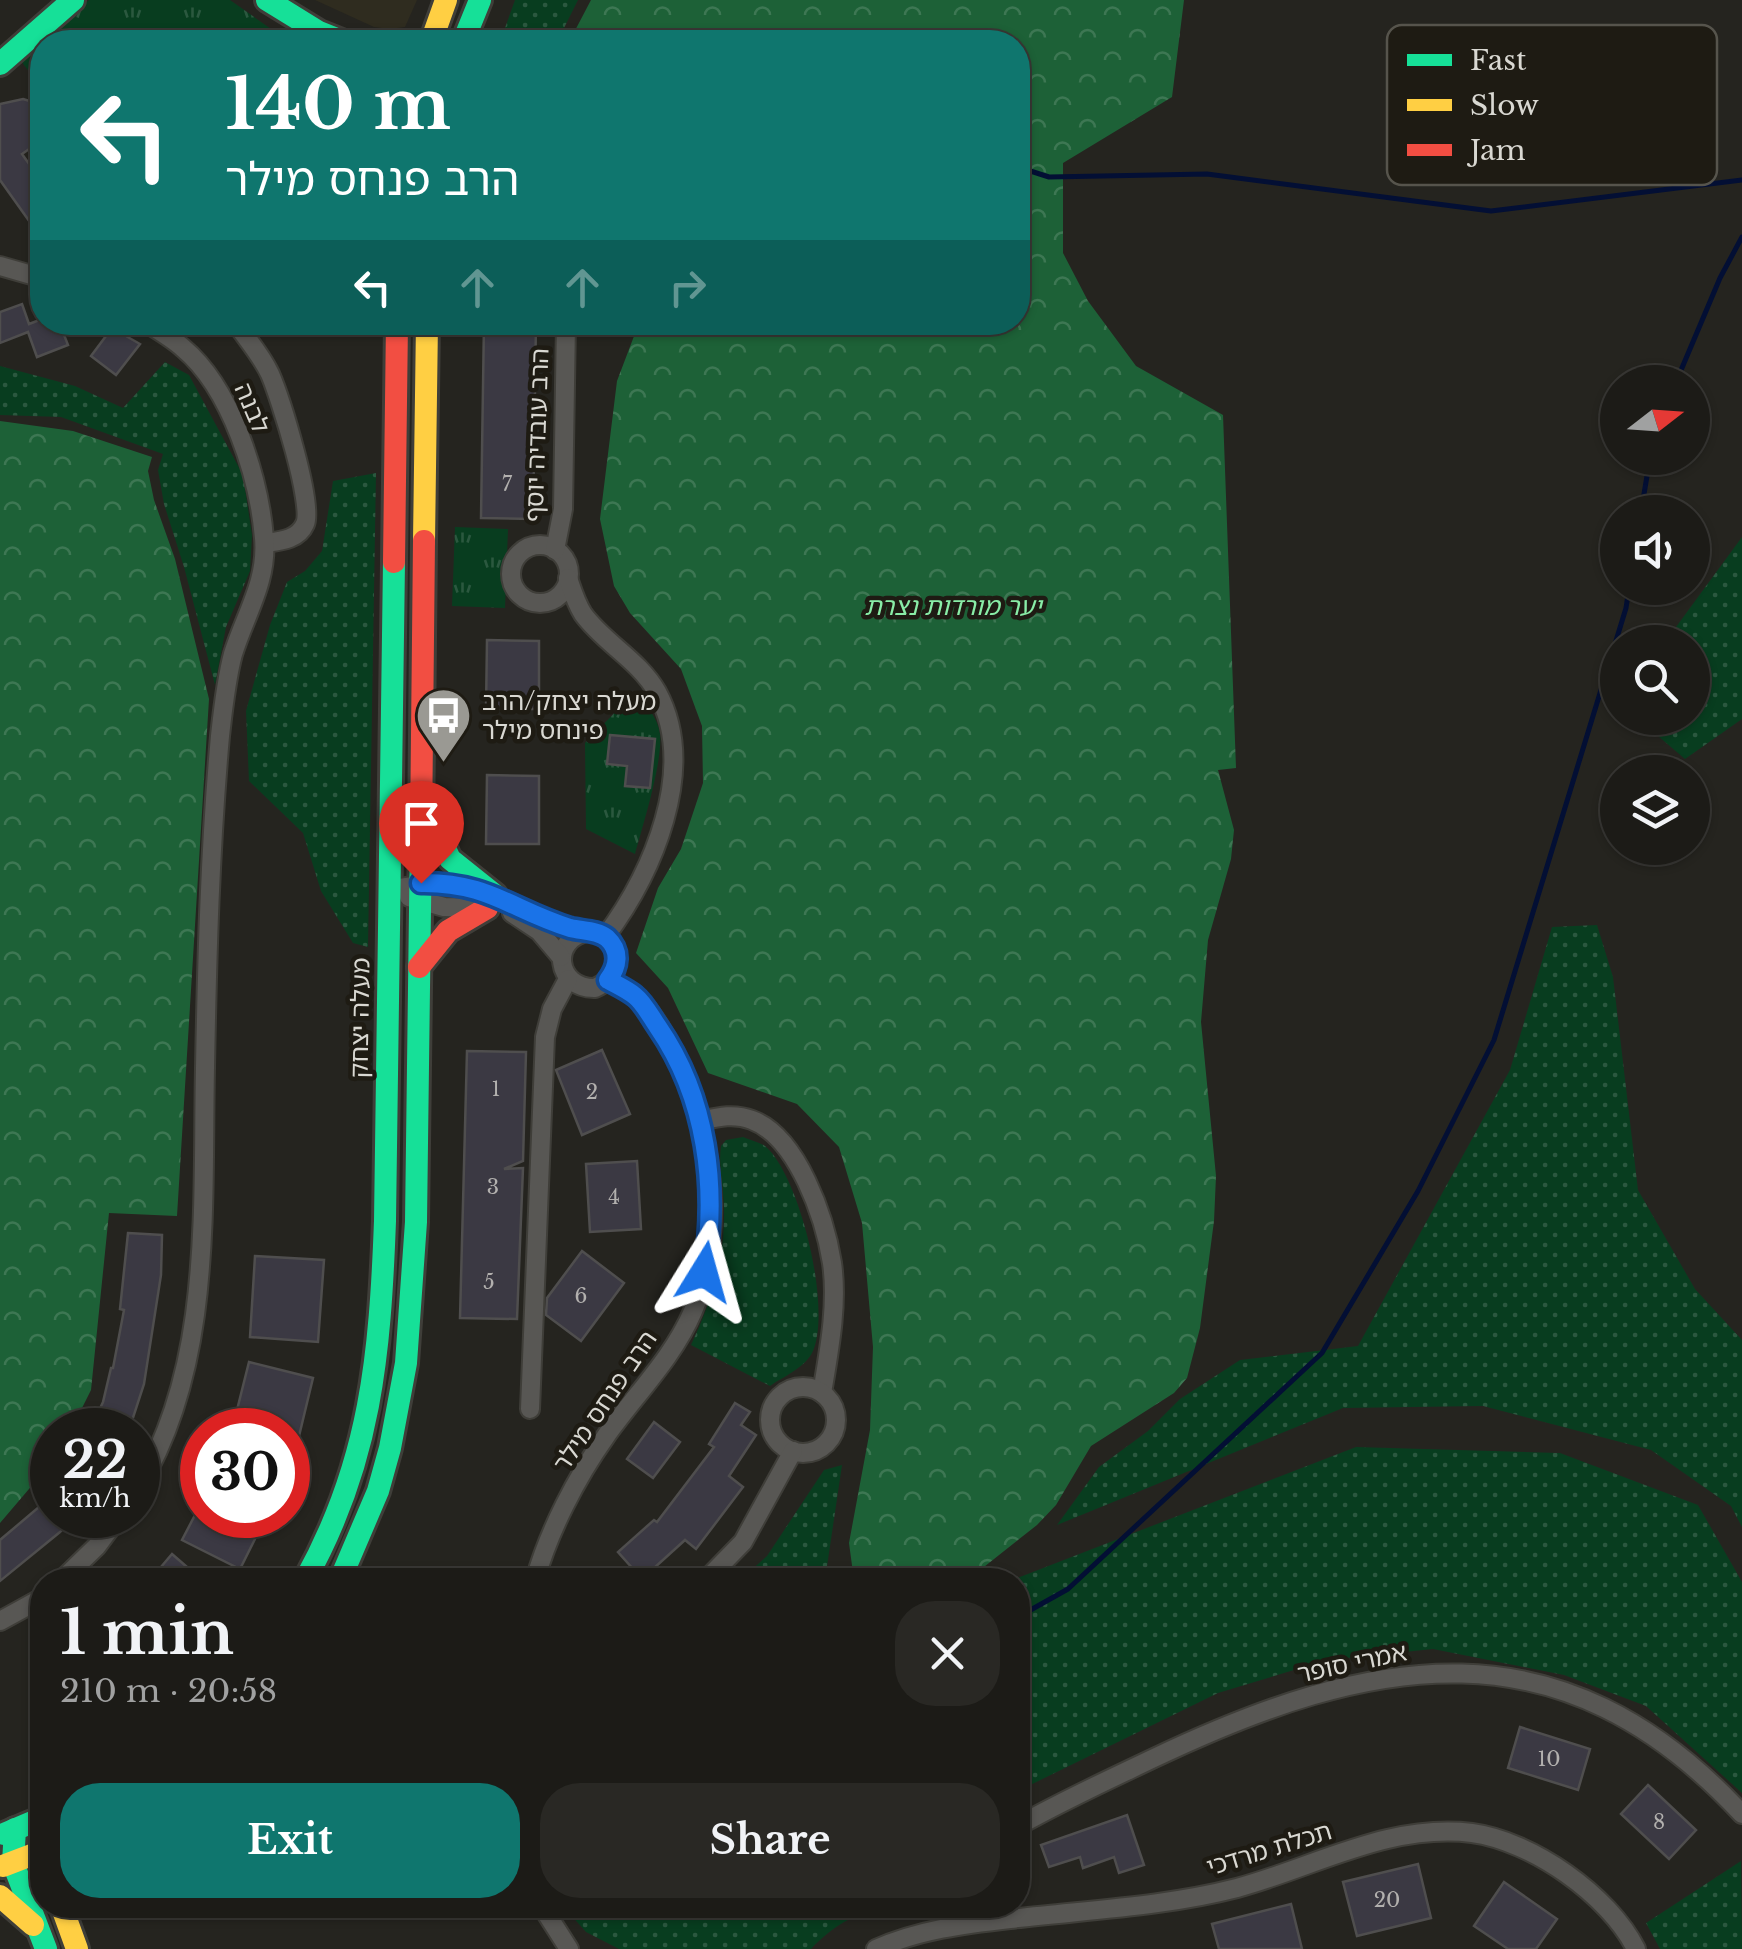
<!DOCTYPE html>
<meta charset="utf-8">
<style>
:root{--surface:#1c1b17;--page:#292824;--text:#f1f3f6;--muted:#a0a1a1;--line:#3a3936;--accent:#0f766e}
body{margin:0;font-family:"Libre Baskerville","Noto Sans Hebrew",serif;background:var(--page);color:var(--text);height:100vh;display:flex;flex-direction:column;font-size:38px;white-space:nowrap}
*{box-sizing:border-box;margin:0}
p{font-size:32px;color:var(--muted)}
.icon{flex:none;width:55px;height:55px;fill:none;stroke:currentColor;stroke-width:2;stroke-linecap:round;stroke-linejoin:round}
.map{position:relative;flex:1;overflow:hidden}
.panel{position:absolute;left:30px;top:1568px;width:1000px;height:350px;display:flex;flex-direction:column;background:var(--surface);border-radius:40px;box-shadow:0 2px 8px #0004,0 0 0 2px var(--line)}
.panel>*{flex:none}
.hud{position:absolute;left:30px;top:30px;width:1000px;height:305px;border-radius:40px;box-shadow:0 2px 8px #0004,0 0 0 2px var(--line);background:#0f766e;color:#fff;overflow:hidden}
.needle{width:65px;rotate:73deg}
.buttons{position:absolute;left:1600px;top:365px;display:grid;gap:20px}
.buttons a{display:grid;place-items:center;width:110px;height:110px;border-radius:50%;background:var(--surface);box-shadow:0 2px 8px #0004,0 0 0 2px var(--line);font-size:50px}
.speed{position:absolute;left:30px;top:1408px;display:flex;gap:20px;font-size:50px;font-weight:700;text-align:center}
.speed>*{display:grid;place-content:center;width:130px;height:130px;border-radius:50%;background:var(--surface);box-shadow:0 2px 8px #0004,0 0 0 2px var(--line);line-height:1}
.speed small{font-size:25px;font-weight:400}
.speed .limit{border:15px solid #d22;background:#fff;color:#111}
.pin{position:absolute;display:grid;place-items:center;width:85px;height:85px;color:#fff;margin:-102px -42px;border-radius:50% 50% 50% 0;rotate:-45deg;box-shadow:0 0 10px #0007}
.pin .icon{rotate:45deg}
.me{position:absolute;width:110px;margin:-55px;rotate:8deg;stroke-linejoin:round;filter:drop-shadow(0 0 8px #0008)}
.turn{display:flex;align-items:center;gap:35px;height:210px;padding:0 30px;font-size:45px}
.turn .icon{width:130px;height:130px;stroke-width:2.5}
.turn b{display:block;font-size:70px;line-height:85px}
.lanes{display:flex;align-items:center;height:95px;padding:0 30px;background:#0003;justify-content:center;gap:50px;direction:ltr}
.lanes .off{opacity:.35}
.round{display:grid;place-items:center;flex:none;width:105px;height:105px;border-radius:40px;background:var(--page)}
.overview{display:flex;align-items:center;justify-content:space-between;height:170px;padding:0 30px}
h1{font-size:60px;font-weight:700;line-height:75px}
.primary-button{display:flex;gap:20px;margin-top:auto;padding:20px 30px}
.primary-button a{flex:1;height:115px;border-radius:40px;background:var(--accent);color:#fff;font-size:40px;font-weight:700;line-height:115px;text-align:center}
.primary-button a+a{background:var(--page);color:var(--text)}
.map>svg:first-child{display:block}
</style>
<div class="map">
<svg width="1742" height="1949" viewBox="0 0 1742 1949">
<defs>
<pattern id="grass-dots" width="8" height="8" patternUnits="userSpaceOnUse" patternTransform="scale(2.5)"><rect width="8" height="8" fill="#083d1f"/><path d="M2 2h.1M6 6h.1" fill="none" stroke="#2b583f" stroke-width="1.8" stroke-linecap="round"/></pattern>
<pattern id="forest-crowns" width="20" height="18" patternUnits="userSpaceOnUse" patternTransform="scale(2.5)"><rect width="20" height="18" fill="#1d6137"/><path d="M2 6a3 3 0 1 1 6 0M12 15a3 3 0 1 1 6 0" fill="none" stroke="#3d7753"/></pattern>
<pattern id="park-tufts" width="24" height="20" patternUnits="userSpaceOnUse" patternTransform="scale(2.5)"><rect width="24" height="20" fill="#083d1f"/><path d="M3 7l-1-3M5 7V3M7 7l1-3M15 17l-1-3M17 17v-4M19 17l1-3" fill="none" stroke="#2b583f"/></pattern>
</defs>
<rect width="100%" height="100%" fill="#25241f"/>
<path fill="#2f2c1f" d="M315,0H417L405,27L390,29L374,27Z"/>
<g fill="url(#grass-dots)">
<path d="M515,0H578L557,42H500Z"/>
<path d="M165,362L189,375L243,475L252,535L250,571L226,627L215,685L184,567L164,504L158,470L163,454L61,417L0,415V366L75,386L123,408Z"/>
<path d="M376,473L368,947L353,943L321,891L303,833L249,781L246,711L270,625L287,582L305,571L322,551L333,481Z"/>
<path d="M1742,537V719L1685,759L1637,718H1692V642H1665Z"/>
<path d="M1597,925L1613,977L1638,1190L1695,1289L1742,1340V1527L1731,1506L1651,1450L1483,1406L1343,1408L1057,1525L1099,1467L1148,1431L1180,1399L1240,1360L1358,1346L1510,1070L1552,927Z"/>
<path d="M743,1137C750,1140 759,1142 765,1146C800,1175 833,1312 812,1353C803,1369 784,1376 770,1386L691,1345C712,1300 725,1258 724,1209C724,1188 718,1167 721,1146L726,1140Z"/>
<path d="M1356,1447L1560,1453L1698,1505L1742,1582V1793L1646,1706L1564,1675L1433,1649L1327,1660L1218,1693L1018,1791V1580H1012Z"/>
<path d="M842,1465L825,1580H740L767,1556L824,1470Z"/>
<path d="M1741,1861L1742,1949H1660L1646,1923Z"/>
<path d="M562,1905H892C858,1911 834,1925 811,1949H619L586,1932Z"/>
</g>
<g fill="url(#forest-crowns)">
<path d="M591,0H1184L1172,97L1063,163V253L1088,301L1136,366L1223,415L1236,768L1218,770L1234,830L1231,859L1208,940L1201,1022L1216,1176L1214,1221L1200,1328L1187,1378L1174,1393L1091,1446L1056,1505L1037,1525L970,1578L854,1580L849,1543L870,1430L873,1347L862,1223L839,1147L797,1104L708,1073L668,988L636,953L658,888L681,849L703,783L702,726L681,669L630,613L614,586L600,519L617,381L639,323L1018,322V42H569Z"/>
<path d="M0,421L73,431L152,457L148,471L154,500L175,559L209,699L177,1216L109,1213L91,1390L71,1430H52V1462L0,1523Z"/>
</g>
<g fill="url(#park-tufts)">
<path d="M89,0H230L281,36L278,42H42V89L18,57Z"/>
<path d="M455,527L508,529L505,608L452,606Z"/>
<path d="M635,692C645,704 658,717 660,734C663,761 643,825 635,854L586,829L585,743Z"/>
</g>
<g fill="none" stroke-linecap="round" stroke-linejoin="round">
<g stroke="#030f34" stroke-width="5">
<path d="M635,40L644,42"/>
<path d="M1018,167L1049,177L1207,174L1491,211L1742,180"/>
<path d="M1676,382L1720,278L1742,237"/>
<path d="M1641,512L1650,458"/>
<path d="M1018,1617L1068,1589L1322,1353L1418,1191L1494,1040L1626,608L1629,588"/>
</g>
</g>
<g fill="#3b3943" stroke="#4f4e4e" stroke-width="2.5">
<path d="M23,99L33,102L42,115V140L22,154L42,182V239L0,180V104Z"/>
<path d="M22,304L29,324L42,319V322H59L68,345L37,357L28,332L0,343V312Z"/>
<path d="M484,322H536L533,519L481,518Z"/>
<path d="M112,328L140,344L116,375L91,356Z"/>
<path d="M487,640L539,641V709H486Z"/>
<path d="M610,735L655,739L650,788L625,786L627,766L607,764Z"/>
<path d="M487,775L539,776V844H486Z"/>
<path d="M602,1050L630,1114L582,1135L556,1070Z"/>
<path d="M467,1051L526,1052L523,1161L504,1169L523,1168L517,1319L460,1318Z"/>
<path d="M637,1161L641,1229L590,1232L586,1164Z"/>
<path d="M128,1233L162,1235L161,1275L144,1384L129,1430H90L103,1402L111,1368H113L124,1310L120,1309Z"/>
<path d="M582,1251L624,1283L581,1341L546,1315L547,1298Z"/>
<path d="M255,1256L324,1260L318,1342L250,1337Z"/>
<path d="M249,1362L313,1378L293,1461L288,1460V1430H232Z"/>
<path d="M735,1403L750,1412L741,1425L756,1435L729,1476L743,1487L696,1549L685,1540L642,1579L618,1552L654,1520L657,1522L714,1447L709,1444Z"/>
<path d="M654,1422L680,1442L653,1478L627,1459Z"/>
<path d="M52,1496V1515H76L60,1532L0,1581V1540Z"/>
<path d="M195,1515H267L240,1569L182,1540Z"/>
<path d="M172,1554L202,1580H150Z"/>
<path d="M1520,1727L1590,1749L1578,1790L1508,1768Z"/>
<path d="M1648,1785L1696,1830L1669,1859L1621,1814Z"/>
<path d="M1127,1815L1144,1865L1119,1873L1114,1857L1083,1868L1080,1857L1049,1867L1041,1845Z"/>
<path d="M1418,1864L1431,1918L1357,1936L1343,1882Z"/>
<path d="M1504,1882L1557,1919L1536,1949H1508L1474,1926Z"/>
<path d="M1291,1904L1302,1949H1219L1212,1924Z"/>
</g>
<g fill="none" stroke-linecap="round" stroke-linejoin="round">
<defs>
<g id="street">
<path d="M0,266L42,278"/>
<path d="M235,322C247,339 261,355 270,374C280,397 314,505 305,524C298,540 280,541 265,543"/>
<circle cx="540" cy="574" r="29"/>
<path d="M555,550L563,509L566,322"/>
<path d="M568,578C572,590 576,603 583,614C604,643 639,660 657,692C699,769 652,874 605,937"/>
<path d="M390,890C414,885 435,881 460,885C499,892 532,916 570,928C582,931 597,930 607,938C626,956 615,979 595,988C556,989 549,939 588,932"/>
<path d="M409,897L444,907L481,908"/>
<path d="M512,913L539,931L561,957"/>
<path d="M700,1121C718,1117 734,1113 752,1120C798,1137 825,1219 832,1263C838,1305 829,1351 822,1393"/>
<circle cx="803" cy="1420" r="33"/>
<path d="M530,1409L545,1037L552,1009L568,979"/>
<path d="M138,1488C213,1365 202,1208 205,1068C207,957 210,847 220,736C223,709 226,680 233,654C245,615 268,581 264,538C259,477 231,388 183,348C172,338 158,330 145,322"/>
<path d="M62,1580L97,1546L120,1515"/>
<path d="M535,1580C549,1531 576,1478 606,1436C635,1395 673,1358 693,1311C721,1245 716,1161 691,1094C680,1065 659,1015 635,996C627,989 617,985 608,980"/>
<path d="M706,1580L743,1542L793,1451"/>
<path d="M0,1621L42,1598"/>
<path d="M1018,1826C1062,1801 1108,1780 1154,1758C1373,1654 1560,1618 1742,1814"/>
<path d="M541,1905L569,1949"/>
<path d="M876,1949C918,1930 965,1924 1010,1919C1085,1910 1163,1907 1237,1888C1315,1867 1389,1823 1472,1833C1532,1841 1609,1895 1636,1949"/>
</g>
<g id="fast">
<path d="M267,0L319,32L344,42"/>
<path d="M463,42L480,0"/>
<path d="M0,64L73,0"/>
<path d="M426,807L450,859L495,895"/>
<path d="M305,1580C371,1462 380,1354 385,1221L394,562"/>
<path d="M340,1580L378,1491L390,1448L406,1363L416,1222L421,832"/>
<path d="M15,1829L13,1863L46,1949"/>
<path d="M4,1834L42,1818"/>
</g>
<g id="slow">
<path d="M431,42L446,0"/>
<path d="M424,541L427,322"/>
<path d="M3,1866L42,1851"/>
<path d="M0,1896L33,1925"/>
<path d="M61,1905L77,1949"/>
</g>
<g id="jam">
<path d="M394,562L397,322"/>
<path d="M421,832L424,541"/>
<path d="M419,967L448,931L487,908"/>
</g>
</defs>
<use href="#street" stroke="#3f3e39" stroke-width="22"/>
<use href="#fast" stroke="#3f3e39" stroke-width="28"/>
<use href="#slow" stroke="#3f3e39" stroke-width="28"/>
<use href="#jam" stroke="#3f3e39" stroke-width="28"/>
<use href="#street" stroke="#585754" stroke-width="18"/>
<use href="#fast" stroke="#16e098" stroke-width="22"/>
<use href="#slow" stroke="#ffcf43" stroke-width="22"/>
<use href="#jam" stroke="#f24e42" stroke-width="22"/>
</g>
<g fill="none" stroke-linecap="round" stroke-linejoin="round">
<defs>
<path id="route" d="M421,883C488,882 512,910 570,928C582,931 597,930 607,938C621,951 618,967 608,980C617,985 628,990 635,996C644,1003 651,1017 658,1027C707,1098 718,1188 704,1272"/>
</defs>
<use href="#route" stroke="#114b97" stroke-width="25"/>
<use href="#route" stroke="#1a73e8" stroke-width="18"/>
</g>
<defs>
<symbol id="bus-pin" viewBox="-11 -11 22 30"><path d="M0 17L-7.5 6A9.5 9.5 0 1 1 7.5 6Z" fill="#9a9993" stroke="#1e1b13"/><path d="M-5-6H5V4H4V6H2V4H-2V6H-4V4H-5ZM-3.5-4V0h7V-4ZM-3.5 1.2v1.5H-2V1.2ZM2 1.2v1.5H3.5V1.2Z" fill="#fff"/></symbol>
</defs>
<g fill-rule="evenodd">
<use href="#bus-pin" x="412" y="684" width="63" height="86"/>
</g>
<g text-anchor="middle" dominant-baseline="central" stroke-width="9" stroke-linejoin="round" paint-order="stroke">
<g font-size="20" fill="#b2b0ae">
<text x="507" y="484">7</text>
<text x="496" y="1089">1</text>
<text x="592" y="1092">2</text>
<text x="493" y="1187">3</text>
<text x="614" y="1197">4</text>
<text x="489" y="1282">5</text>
<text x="581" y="1296">6</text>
<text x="1549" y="1759">10</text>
<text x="1659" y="1822">8</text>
<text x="1387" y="1900">20</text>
</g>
<g font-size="25" fill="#d9d8d2" stroke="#1e1b13">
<text transform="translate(252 408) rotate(67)">לבנה</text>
<text transform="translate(537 435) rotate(-88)">הרב עובדיה יוסף</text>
<text transform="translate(360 1018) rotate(-89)">מעלה יצחק</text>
<text transform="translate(605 1401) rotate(-56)">הרב פנחס מילר</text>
<text transform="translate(1352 1663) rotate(-12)">אמרי סופר</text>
<text transform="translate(1269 1849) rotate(-17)">תכלת מרדכי</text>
</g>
<g font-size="25" font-style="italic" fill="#89eda7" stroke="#1e1b13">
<text x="953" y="606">יער מורדות נצרת</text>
</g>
<g font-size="25" fill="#d9d8d2" stroke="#1e1b13" text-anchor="start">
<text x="482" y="701">מעלה יצחק/הרב<tspan x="482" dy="29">פינחס מילר</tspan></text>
</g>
</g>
<rect x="1387" y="25" width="330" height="160" rx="15" fill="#1e1b13" stroke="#56544c" stroke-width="2.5"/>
<rect x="1407" y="54" width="45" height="12" fill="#16e098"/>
<rect x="1407" y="99" width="45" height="12" fill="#ffcf43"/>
<rect x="1407" y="144" width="45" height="12" fill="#f24e42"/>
<g font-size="28" fill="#d9d8d2">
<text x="1470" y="70">Fast</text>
<text x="1470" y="115">Slow</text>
<text x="1470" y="160">Jam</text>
</g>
</svg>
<div class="buttons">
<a><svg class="needle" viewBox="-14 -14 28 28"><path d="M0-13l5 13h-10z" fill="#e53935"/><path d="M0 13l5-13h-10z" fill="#a0a1a1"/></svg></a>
<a><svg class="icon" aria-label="sound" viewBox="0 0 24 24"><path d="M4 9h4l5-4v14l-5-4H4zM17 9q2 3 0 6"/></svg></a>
<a><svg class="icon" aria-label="search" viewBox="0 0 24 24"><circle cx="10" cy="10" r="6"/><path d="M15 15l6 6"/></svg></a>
<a><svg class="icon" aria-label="layers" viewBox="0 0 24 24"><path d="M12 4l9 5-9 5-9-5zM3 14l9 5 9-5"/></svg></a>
</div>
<div class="speed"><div>22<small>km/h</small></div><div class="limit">30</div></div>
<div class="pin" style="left:421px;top:883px;background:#d93025"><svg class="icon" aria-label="arrive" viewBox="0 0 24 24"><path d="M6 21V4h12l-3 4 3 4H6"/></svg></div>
<svg class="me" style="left:704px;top:1272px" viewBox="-20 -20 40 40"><path d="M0-17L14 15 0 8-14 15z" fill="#1a73e8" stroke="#fff" stroke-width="4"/></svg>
<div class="hud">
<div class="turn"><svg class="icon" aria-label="left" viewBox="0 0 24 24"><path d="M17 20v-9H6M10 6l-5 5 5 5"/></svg><div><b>140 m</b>הרב פנחס מילר</div></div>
<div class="lanes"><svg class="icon" aria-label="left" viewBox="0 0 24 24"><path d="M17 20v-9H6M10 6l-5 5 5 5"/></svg><svg class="icon off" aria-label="ahead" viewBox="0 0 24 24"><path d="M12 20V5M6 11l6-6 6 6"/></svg><svg class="icon off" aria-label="ahead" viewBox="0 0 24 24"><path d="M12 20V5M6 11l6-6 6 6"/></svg><svg class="icon off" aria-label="right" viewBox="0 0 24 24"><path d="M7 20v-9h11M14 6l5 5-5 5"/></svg></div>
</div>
<section class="panel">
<div class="overview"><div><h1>1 min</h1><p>210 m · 20:58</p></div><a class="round"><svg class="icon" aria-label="close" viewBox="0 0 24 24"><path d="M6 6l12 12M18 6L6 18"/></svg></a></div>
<div class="primary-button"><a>Exit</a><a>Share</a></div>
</section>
</div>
